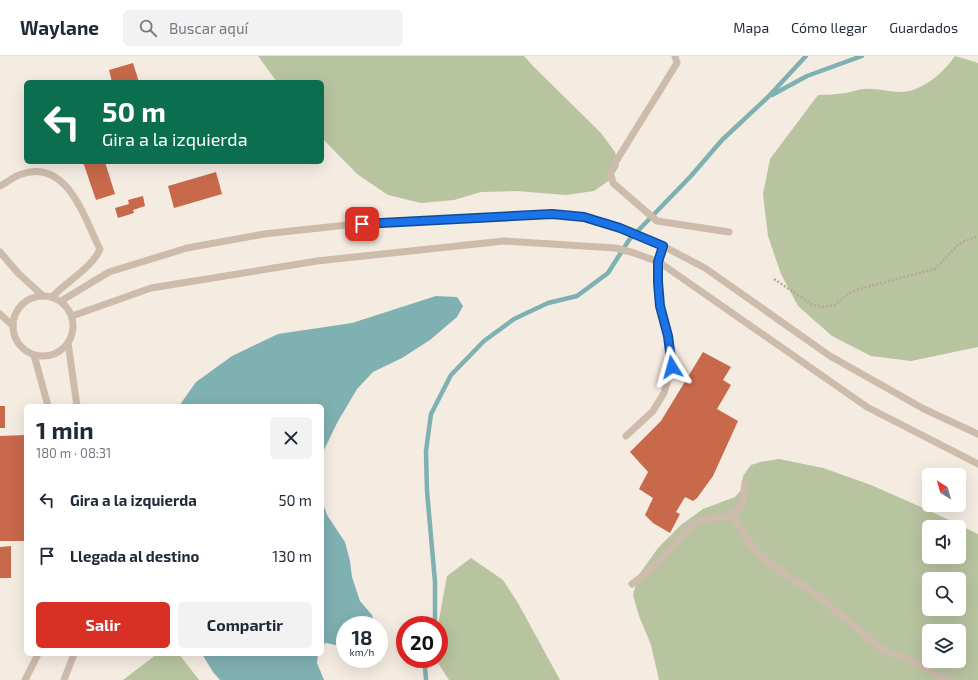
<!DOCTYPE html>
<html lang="es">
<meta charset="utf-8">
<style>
:root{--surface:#fff;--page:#f2f2f3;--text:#1f2937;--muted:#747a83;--line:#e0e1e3;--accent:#d93025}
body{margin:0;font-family:"Exo 2",sans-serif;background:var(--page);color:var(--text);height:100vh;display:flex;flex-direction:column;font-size:15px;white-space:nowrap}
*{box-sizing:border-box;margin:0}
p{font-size:13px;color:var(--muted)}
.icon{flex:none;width:22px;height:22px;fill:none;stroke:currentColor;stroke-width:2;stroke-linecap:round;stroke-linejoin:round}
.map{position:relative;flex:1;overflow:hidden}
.drawer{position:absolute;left:24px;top:348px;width:300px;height:252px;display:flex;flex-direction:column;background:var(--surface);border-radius:6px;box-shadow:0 4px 16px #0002}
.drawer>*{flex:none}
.top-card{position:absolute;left:24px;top:24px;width:300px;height:84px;border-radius:6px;box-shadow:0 4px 16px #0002;background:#0b6e4f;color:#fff;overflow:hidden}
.needle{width:26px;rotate:323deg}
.fabs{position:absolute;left:922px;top:412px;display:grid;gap:8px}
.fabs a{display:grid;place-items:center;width:44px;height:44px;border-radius:6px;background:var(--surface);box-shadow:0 4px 16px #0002;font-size:20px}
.speed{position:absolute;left:336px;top:560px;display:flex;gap:8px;font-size:20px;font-weight:700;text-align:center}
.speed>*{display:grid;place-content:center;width:52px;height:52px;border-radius:50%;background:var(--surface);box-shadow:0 4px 16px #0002;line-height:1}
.speed small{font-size:10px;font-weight:400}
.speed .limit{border:6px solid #d22;background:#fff;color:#111}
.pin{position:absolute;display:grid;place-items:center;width:34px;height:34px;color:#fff;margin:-17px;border-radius:8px;box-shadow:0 2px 6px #0006}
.me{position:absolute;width:44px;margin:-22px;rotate:352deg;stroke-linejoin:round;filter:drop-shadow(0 0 3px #0008)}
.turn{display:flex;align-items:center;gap:14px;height:84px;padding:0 12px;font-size:18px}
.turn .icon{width:52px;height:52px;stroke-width:2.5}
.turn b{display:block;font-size:28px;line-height:34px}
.round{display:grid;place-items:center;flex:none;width:42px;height:42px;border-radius:6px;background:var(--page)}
.headline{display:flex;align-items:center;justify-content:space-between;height:68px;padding:0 12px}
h1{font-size:24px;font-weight:700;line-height:30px}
.action{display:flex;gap:8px;margin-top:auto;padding:8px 12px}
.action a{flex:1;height:46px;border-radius:6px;background:var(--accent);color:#fff;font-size:16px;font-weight:700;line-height:46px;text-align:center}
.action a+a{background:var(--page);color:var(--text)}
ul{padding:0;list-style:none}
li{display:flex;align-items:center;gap:12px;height:56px;padding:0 12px}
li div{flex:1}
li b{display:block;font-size:15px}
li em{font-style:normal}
header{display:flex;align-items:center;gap:24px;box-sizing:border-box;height:56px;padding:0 20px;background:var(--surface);border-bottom:1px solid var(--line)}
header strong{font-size:19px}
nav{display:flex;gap:22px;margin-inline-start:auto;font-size:14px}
.search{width:280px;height:36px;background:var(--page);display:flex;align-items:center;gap:10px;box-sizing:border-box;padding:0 14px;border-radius:6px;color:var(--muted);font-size:15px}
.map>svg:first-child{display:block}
</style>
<header>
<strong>Waylane</strong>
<div class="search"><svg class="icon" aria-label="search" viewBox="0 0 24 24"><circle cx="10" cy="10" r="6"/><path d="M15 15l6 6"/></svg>Buscar aquí</div>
<nav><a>Mapa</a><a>Cómo llegar</a><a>Guardados</a></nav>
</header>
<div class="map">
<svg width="978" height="624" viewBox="0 0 978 624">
<rect width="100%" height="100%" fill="#f4ebe1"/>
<g fill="#b8c4a0" fill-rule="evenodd">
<path d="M258,0H524L533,10L601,77L615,96L619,110L610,124L594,135L566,139L516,135L481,136L454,144L421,147L388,139L357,118L322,82V26H277Z"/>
<path d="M955,0L978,7V291L911,305L871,300L832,280L798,250L781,218L768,180L763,138L770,103L818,39C827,39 837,38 846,37C852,36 858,33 864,33C877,32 888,36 900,36C922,36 943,17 955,0Z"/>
<path d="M779,403L823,412L871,429L930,455L978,478V624H659L651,589L639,560L633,539L638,520L658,492L681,469L703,453L735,441L742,433L743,420L751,409L760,406ZM929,471H959V501H929ZM929,523H959V553H929ZM929,575H959V605H929Z"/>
<path d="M471,502L503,524L518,547L560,624H449L438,607V603H439V569H438L447,520Z"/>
<path d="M157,598H179L199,624H123Z"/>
</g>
<g fill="#7fb0b2">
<path d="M436,240L457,241L463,250L457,261L430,284L402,302L373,316L357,333L337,367L324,394L322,404V350H179L196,326L232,300L278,278L352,267Z"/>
<path d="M322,444L327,459L345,486L350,505L352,521L360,545L372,559L375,569H345V597L336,589L326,587L322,589Z"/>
<path d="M202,598H318L317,607L324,624H220L213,616Z"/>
</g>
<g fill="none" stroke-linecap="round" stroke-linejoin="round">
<g stroke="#7fb0b2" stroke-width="4.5">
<path d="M772,39L807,20L862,0"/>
<path d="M433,569L435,565V526L427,435L426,395L431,358L451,319L484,285L514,263L548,247L577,240L608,217L629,184L691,120L722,84L768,41L806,0"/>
<path d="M425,603V611L426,624"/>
</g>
</g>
<g fill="#c8694b">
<path d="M133,7L139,26H112L109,14Z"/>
<path d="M83,106H105L115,138L96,144Z"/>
<path d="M216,116L222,138L174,152L168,130Z"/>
<path d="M143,140L145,150L133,154L134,157L118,162L115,152L129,148L128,144Z"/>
<path d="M703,296L731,311L723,324L731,329L717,353L738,365L713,420L697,442L693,445L685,441L676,456L680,458L670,477L653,467L645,459L653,442L639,433L648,416L630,396L661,365Z"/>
<rect x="0" y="350" width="5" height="22"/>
<path d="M26,379V485H0V380Z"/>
<path d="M11,490V522H0V491Z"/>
</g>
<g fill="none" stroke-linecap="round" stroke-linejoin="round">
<path stroke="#b9a596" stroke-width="2.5" stroke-dasharray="2 2" stroke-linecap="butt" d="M774,223L813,249L823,251L834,249L848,238L859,233L935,213C951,198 954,186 978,181"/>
<g stroke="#cdbbac" stroke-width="7">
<path d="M675,0L677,7L610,115L613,127L657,165L729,176"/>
<path d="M0,130C6,127 12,122 19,119C64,101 82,155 97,187L100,193C93,211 66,226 52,241"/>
<path d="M0,196L18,217L42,239"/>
<circle cx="43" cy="270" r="30"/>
<path d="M61,245L109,216L187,192L264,178L347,169L552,158L584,161L620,172L663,190L705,212L830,300L924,353L978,378"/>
<path d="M0,258L13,270"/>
<path d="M72,260L151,232L317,205L504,185L615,192L631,196L659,206L867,351L978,408"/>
<path d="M68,287L77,350"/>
<path d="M34,299L48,350"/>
<path d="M626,380L653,355L664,337L672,311L668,280L660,250L658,226L659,206L663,190"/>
<path d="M732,458L748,485L765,503L789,522L807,531L883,594L912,605L947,624"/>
<path d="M632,528L653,512L692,469L698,465L714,461H728L737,455L743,445L745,426"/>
<path d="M25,624L38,598"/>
<path d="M64,624L74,598"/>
</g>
</g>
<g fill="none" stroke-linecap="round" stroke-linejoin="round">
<defs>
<path id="route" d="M362,168L552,158L584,161L620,172L663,190L658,206V226L660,250L668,280L672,311"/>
</defs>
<use href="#route" stroke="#114b97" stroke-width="10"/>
<use href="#route" stroke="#1a73e8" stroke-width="7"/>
</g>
</svg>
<div class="fabs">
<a><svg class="needle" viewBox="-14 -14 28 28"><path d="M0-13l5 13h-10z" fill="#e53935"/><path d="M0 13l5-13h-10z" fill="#747a83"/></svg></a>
<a><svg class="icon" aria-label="sound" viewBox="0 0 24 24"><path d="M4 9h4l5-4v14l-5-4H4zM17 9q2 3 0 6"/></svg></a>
<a><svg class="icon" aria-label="search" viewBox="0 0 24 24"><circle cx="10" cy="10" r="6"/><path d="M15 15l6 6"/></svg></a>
<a><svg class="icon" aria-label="layers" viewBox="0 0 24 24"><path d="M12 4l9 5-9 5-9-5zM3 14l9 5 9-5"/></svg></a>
</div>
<div class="speed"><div>18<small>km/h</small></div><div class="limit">20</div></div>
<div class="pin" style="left:362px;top:168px;background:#d93025"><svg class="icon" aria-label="arrive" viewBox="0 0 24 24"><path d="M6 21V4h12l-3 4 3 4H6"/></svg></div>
<svg class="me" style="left:672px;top:311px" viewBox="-20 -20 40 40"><path d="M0-17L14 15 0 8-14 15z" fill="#1a73e8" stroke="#fff" stroke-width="4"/></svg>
<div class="top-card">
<div class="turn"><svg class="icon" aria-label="left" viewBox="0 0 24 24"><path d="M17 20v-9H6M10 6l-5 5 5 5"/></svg><div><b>50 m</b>Gira a la izquierda</div></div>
</div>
<section class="drawer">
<div class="headline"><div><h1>1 min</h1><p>180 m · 08:31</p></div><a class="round"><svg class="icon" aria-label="close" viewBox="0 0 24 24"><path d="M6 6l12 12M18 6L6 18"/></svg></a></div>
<ul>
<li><svg class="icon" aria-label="left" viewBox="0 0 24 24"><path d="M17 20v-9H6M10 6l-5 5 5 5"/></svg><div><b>Gira a la izquierda</b></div><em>50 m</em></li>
<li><svg class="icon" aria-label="arrive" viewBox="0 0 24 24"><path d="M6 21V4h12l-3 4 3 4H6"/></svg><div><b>Llegada al destino</b></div><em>130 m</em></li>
</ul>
<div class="action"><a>Salir</a><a>Compartir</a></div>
</section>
</div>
